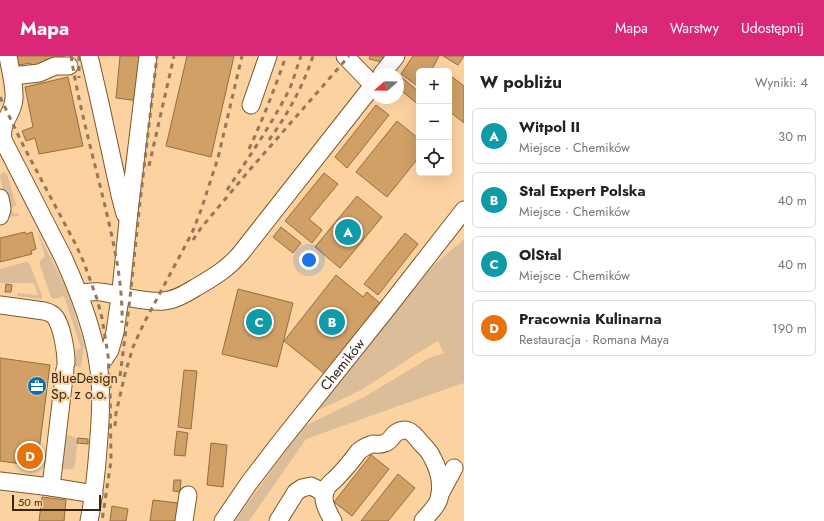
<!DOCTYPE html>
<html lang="pl">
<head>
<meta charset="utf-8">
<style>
  :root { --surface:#fff; --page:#f6f6f6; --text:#222; --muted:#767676; --line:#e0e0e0; --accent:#db2777 }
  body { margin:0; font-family:Jost,sans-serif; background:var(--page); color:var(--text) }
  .controls { position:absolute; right:12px; top:12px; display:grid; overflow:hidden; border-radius:6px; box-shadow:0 4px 16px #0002 }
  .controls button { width:36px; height:36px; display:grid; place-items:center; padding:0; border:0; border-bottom:1px solid var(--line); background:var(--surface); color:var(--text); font:20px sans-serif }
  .compass { position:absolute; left:368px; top:12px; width:36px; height:36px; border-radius:50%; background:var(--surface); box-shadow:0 4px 16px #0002; rotate:250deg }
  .scale { position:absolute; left:12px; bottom:10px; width:89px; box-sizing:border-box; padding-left:4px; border:2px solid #362613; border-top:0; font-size:11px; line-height:14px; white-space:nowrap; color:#362613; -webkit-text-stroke:3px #fcd2a1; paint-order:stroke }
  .you { position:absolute; left:309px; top:204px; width:14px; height:14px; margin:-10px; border:3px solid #fff; border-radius:50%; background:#1a73e8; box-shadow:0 0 0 6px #1a73e833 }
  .badge { display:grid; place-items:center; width:26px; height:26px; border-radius:50%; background:var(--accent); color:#fff; font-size:13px; font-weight:700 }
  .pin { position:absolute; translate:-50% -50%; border:2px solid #fff; box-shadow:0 1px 4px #0006 }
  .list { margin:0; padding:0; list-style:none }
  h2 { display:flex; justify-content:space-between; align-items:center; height:52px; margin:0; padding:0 16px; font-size:17px }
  h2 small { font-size:13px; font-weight:400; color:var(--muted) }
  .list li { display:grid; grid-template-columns:26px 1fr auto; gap:12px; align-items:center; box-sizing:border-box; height:56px; margin:0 8px 8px; padding:0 8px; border:1px solid var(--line); border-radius:6px }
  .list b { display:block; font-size:15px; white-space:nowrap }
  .list p { margin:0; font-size:13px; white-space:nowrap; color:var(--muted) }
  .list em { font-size:13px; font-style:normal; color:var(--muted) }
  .icon { flex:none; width:22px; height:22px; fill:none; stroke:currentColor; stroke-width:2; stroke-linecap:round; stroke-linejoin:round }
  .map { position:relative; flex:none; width:464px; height:465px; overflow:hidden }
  header { display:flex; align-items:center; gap:24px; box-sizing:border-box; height:56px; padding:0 20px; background:var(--accent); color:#fff }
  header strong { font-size:19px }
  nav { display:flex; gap:22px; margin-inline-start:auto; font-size:14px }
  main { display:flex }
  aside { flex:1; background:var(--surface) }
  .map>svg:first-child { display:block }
  .green { fill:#dbbd9a }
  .building { fill:#d0a066; stroke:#946e40 }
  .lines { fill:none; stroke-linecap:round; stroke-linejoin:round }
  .minor-casing { stroke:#7d582a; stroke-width:19 }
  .minor { stroke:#fff; stroke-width:17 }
  .rail { stroke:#947857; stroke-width:3; stroke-dasharray:5 5; stroke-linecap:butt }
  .labels { text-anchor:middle; stroke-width:4; stroke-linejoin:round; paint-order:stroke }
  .street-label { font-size:14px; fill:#362613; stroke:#fcd2a1 }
  .poi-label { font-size:14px; fill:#362613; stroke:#fcd2a1; text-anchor:start }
</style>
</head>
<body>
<header>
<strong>Mapa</strong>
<nav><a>Mapa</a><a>Warstwy</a><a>Udostępnij</a></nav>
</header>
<main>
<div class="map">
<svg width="464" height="465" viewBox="0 0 464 465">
  <rect width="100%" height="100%" fill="#fcd2a1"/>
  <path class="green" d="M3 116 7 118 16 149 11 152 13 157 16 158 19 157V160L9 161V156L0 121V119Z
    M37 175 68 236 84 288 81 311 75 310 76 294 81 292 64 240 54 243 51 241 40 209V205L45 200Z
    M464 183V329L463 327 306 383 249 465H235L289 390 303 371 364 341 429 302 444 297 438 285 413 300 363 333 349 340 316 355 432 211Z
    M25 206H28L31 211 42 240V242L41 243 17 240V237L38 239 34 227H0V213Z
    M61 378 72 380V381L78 382 75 409C72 416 64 413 58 412Z"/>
  <path class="building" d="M16 0H64V1L45 4 46 10 32 13 31 7 18 9Z
    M120 0H144L139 45 116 42Z
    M187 0H234L211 101 166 90Z
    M370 0H383L382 6 369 3Z
    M413 0H439L431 15H419V31L401 18Z
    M443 0H464L458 9Z
    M399 19 419 36V49L398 32V21Z
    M451 20 464 30V67L449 55V23Z
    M68 21 83 90 39 98 35 82 26 85 22 75 33 71 25 31Z
    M376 49 389 59 347 112 335 101Z
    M397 65 419 83V101L387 141 356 116Z
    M324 117 338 128 309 163 322 174 312 187 285 165Z
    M357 140 382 161 340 212 315 191Z
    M281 171 301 187 293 197 273 181Z
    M25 176 26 178 32 176 36 193 31 195 32 198 0 206V182Z
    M405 177 418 188 378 239 364 228Z
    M336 219 363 241 367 236 381 248 325 318 284 285Z
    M6 228 12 229 11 236H5Z
    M238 233 293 247 277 311 222 298Z
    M0 302 50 309 37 410 0 405Z
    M184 314 197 315 191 373 178 371Z
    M177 375 188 377 185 400 174 399Z
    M78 382 88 383V388L77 387Z
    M211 387 227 389 223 431 207 429Z
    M371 399 389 413 352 460 334 446Z
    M398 418 415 432 388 465H361Z
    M174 424H181L180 436 173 435Z
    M42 441 66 444 64 465H39Z
    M153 444 178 447 175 465H150Z
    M112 450 128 453 126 465H110Z"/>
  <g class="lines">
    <defs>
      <g id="minor">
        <path d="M8 0C10 13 15 30 14 43 13 59 0 65 3 84L63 201C78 234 93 272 98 307 102 331 101 356 99 380 97 409 95 437 89 465"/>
        <path d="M89 0 99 43 120 139 125 158"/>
        <path d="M345 0 373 29"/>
        <path d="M382 18 396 0"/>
        <path d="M12 20 39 17 55 10H69"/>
        <path d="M251 49 268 0"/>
        <path d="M0 142 2 153 0 160"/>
        <path d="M79 238C98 232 111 239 130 242 141 244 153 246 164 245 175 244 185 238 195 232 212 222 228 213 241 197L374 28"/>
        <path d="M0 249 44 255C48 256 52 257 55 261 62 270 66 295 66 307"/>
        <path d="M98 306 105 302 110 294 115 276 121 234 128 165 148 0"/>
        <path d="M0 425 51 431 94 438"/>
        <path d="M51 431 65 313"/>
        <path d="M440 438 454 412"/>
        <path d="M184 465 188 439"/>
        <path id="s1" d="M223 465 249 427 278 389 389 250 464 154"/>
        <path d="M278 465 296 436 302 432 311 430 319 434 324 438"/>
        <path d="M333 465C327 454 319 441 328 430 331 426 336 423 339 419 346 412 353 403 359 395 363 392 368 389 373 388 377 388 381 389 385 387 393 384 392 375 405 374 411 374 417 382 421 387 425 391 430 396 432 401 439 414 443 429 439 443 437 451 428 458 423 465"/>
      </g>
    </defs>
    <use href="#minor" class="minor-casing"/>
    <use href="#minor" class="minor"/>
    <path class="rail" d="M71 0C79 50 93 100 105 150 114 188 123 228 122 267
      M79 0V22
      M0 41 24 91 76 189 84 207 97 243 102 262 108 299 110 330 111 405 102 465
      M269 84C288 58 303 30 313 0
      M249 93C263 63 275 32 286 0
      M149 110 174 0
      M227 134C249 101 272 68 290 32 294 22 297 11 301 0
      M193 184 201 172 247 117 349 0
      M120 320 130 242 139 155 157 0
      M115 370 116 357 125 318 133 291 144 267 192 177 201 154 218 102 242 0"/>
  </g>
  <defs>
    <symbol id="office-disc" viewBox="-11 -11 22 22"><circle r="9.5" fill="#096ab7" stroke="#fcd2a1"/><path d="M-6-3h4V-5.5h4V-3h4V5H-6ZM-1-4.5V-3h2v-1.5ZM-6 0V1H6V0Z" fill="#fff"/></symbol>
  </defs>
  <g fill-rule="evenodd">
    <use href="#office-disc" x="26" y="319" width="22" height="22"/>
  </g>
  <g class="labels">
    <g class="street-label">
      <text dy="5" stroke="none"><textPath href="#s1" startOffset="197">Chemików</textPath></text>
    </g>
    <g class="poi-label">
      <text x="51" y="327">BlueDesign<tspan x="51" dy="16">Sp. z o.o.</tspan></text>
    </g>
  </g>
</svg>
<div class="controls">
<button>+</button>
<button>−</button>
<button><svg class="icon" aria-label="locate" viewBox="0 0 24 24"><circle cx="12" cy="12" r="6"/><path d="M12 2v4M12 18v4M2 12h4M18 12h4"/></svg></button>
</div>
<svg class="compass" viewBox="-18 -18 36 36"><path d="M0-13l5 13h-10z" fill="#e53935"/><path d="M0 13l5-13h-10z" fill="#767676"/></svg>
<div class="scale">50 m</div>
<div class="you"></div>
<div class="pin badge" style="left:348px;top:176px;background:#0f9aa8">A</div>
<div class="pin badge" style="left:332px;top:266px;background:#0f9aa8">B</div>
<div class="pin badge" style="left:259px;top:266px;background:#0f9aa8">C</div>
<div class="pin badge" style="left:30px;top:400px;background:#e8710a">D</div>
</div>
<aside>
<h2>W pobliżu<small>Wyniki: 4</small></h2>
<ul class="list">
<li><span class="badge" style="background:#0f9aa8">A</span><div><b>Witpol II</b><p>Miejsce · Chemików</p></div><em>30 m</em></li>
<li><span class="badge" style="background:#0f9aa8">B</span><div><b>Stal Expert Polska</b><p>Miejsce · Chemików</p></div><em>40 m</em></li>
<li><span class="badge" style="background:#0f9aa8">C</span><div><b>OlStal</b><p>Miejsce · Chemików</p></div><em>40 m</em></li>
<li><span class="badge" style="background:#e8710a">D</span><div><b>Pracownia Kulinarna</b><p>Restauracja · Romana Maya</p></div><em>190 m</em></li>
</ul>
</aside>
</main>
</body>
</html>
